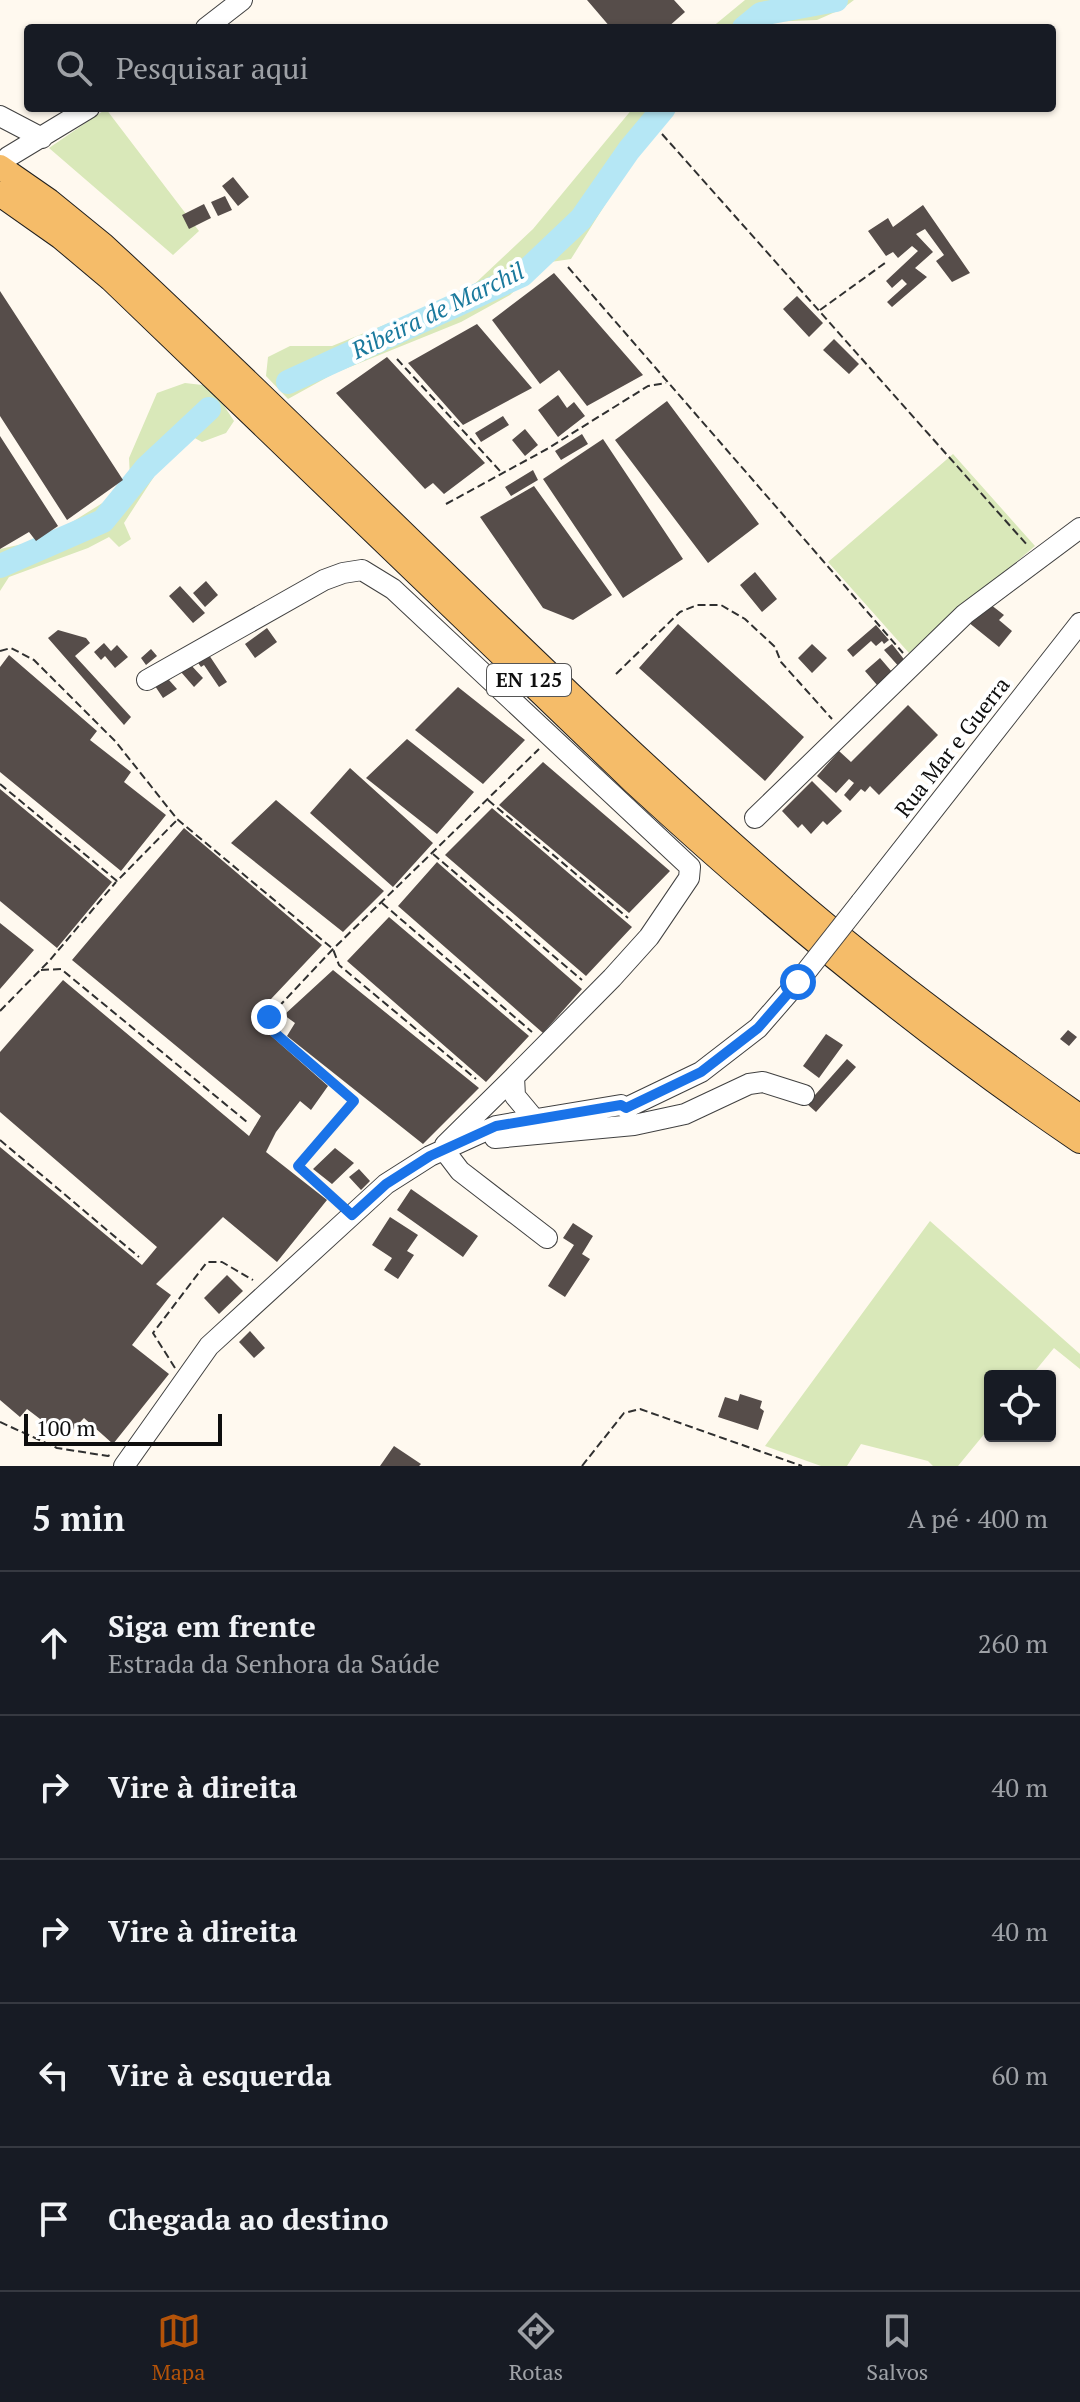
<!DOCTYPE html>
<html lang="pt">
<head>
<meta charset="utf-8">
<style>
  :root { --surface:#171b24; --page:#20242c; --text:#f1f3f6; --muted:#9ea1a6; --line:#363941; --accent:#b45309 }
  body { margin:0; font-family:"PT Serif",serif; background:var(--page); color:var(--text) }
  .controls { position:absolute; right:24px; bottom:24px; display:grid; overflow:hidden; border-radius:8px; box-shadow:0 2px 6px #0004 }
  .controls button { width:72px; height:72px; display:grid; place-items:center; padding:0; border:0; border-bottom:2px solid var(--line); background:var(--surface); color:var(--text); font:40px sans-serif }
  .scale { position:absolute; left:24px; bottom:20px; width:198px; box-sizing:border-box; padding-left:8px; border:4px solid #0e0e0e; border-top:0; font-size:22px; line-height:28px; white-space:nowrap; color:#0e0e0e; -webkit-text-stroke:6px #fff; paint-order:stroke }
  .stop { position:absolute; width:24px; height:24px; margin:-18px; border:6px solid #1a73e8; border-radius:50%; background:#fff }
  .stop.end { background:#1a73e8; border-color:#fff; box-shadow:0 2px 8px #0008 }
  .list { margin:0; padding:0; list-style:none }
  h2 { display:flex; justify-content:space-between; align-items:center; height:104px; margin:0; padding:0 32px; font-size:34px }
  h2 small { font-size:26px; font-weight:400; color:var(--muted) }
  .list li { display:grid; grid-template-columns:52px 1fr auto; gap:24px; align-items:center; box-sizing:border-box; height:144px; padding:0 32px; border-top:2px solid var(--line) }
  .list b { display:block; font-size:30px; white-space:nowrap }
  .list p { margin:0; font-size:26px; white-space:nowrap; color:var(--muted) }
  .list em { font-size:26px; font-style:normal; color:var(--muted) }
  .icon { flex:none; width:44px; height:44px; fill:none; stroke:currentColor; stroke-width:2; stroke-linecap:round; stroke-linejoin:round }
  .map { position:relative; flex:none; width:1080px; height:1466px; overflow:hidden }
  .search { position:absolute; background:var(--surface); box-shadow:0 2px 6px #0004; left:24px; right:24px; top:24px; height:88px; display:flex; align-items:center; gap:20px; box-sizing:border-box; padding:0 28px; border-radius:8px; color:var(--muted); font-size:30px }
  .sheet { height:824px; background:var(--surface) }
  nav { display:flex; justify-content:space-around; align-items:center; box-sizing:border-box; height:112px; border-top:2px solid var(--line); background:var(--surface); font-size:22px; color:var(--muted) }
  nav a { display:grid; justify-items:center; gap:4px }
  nav .on { color:var(--accent) }
  .map>svg:first-child { display:block }
  .green { fill:#d9e8b9 }
  .lines { fill:none; stroke-linecap:round; stroke-linejoin:round }
  .river { stroke:#b5e7f5; stroke-width:24 }
  .building { fill:#564d4a }
  .minor-casing { stroke:#414141; stroke-width:22 }
  .major-casing { stroke:#1f1f1f; stroke-width:26 }
  .path { stroke:#303030; stroke-width:2; stroke-dasharray:8 4; stroke-linecap:butt }
  .minor { stroke:#fff; stroke-width:20 }
  .major { stroke:#f5bc69; stroke-width:24 }
  .minor-bridge-casing { stroke:#414141; stroke-width:22; stroke-linecap:butt }
  .minor-bridge { stroke:#fff; stroke-width:20 }
  .route { stroke:#1a73e8; stroke-width:10 }
  .labels { text-anchor:middle; stroke-width:8; stroke-linejoin:round; paint-order:stroke }
  .shield { fill:#fff; stroke:#565656; stroke-width:2 }
  .shield-label { font-size:20px; font-weight:bold; fill:#0e0e0e }
  .street-label { font-size:22px; fill:#0e0e0e; stroke:#fff }
  .water-label { font-size:24px; font-style:italic; fill:#1a799d; stroke:#fff }
</style>
</head>
<body>
<div class="map">
<svg width="1080" height="1466" viewBox="0 0 1080 1466">
  <rect width="100%" height="100%" fill="#fff9ef"/>
  <path class="green" d="M745 0H854L842 9 817 20 767 22 759 28H711Z
    M633 108H675L628 168 571 259 544 263 510 295 461 322 335 373 288 399 266 376 268 357 290 346H332L466 292 533 229Z
    M106 109 199 231 173 255 49 148Z
    M185 383 211 386 234 421 226 433 202 442 191 436 166 458 124 523 131 539 119 547 109 537 88 548 9 577 0 591V549L45 539 112 497 130 479 129 458 157 393Z
    M953 454 1035 546 909 653 828 562Z
    M930 1221 1080 1354V1369L1054 1348 1031 1376H990V1427L958 1466H933L928 1461 861 1444 847 1466H821L765 1446Z"/>
  <g class="lines">
    <path class="river" d="M744 28 761 14 836 0
      M288 382 522 275 581 219 629 150 664 108
      M0 566 103 521 146 468 209 409"/>
  </g>
  <path class="building" d="M587 0H674L685 12 667 28H611Z
    M233 177 249 197 238 206 222 186Z
    M225 196 232 210 218 216 211 202Z
    M204 204 211 218 189 229 182 215Z
    M923 205 970 273 952 282 936 261 944 255 925 229 916 234 933 252 915 268 927 277 892 307 887 302 907 284 902 279 892 288 886 281 918 251 912 246 898 258 893 252 886 256 868 231 888 218 893 227Z
    M554 273 643 375 587 406 559 370 540 384 492 320Z
    M0 291 123 480 67 520 0 416Z
    M797 296 823 323 809 337 783 309Z
    M477 324 532 388 463 425 408 363Z
    M834 339 859 364 849 374 823 350Z
    M387 357 485 463 444 494 433 483 425 489 336 393Z
    M558 395 567 408 574 402 585 416 558 437 538 410Z
    M667 401 759 524 708 563 615 440Z
    M503 416 509 425 481 442 475 433Z
    M525 429 538 445 525 456 512 440Z
    M582 434 588 444 561 460 555 451Z
    M0 436 58 526 36 541 29 532 0 549Z
    M603 439 683 559 623 598 543 479Z
    M533 470 538 480 511 496 505 487Z
    M534 486 612 595 573 620 543 608 480 517Z
    M755 572 777 599 762 612 740 585Z
    M206 581 218 595 205 607 193 593Z
    M180 586 205 613 193 623 169 596Z
    M986 601 1004 615 999 620 1012 631 999 647 968 622Z
    M678 624 804 737 765 781 639 668Z
    M876 625 889 640 884 644 882 641 876 646 871 641 853 657 847 650Z
    M267 628 277 642 255 658 245 644Z
    M58 630 86 638 90 643 75 656 131 717 124 725 48 638Z
    M104 643 111 651 117 645 128 657 115 668 105 656 101 660 94 652Z
    M812 644 827 658 812 673 798 658Z
    M892 644 903 658 905 665 901 669 884 650Z
    M151 649 157 656 146 665 141 658Z
    M207 652 227 682 219 687 204 665 201 667 196 660Z
    M9 655 97 731 90 740 131 772 124 782 166 815 121 871 0 772V667Z
    M880 658 892 672 877 685 865 671Z
    M190 664 203 678 194 687 181 672 169 680 177 689 163 698 153 683Z
    M458 687 525 740 483 784 415 730Z
    M908 705 938 735 879 795 870 786 865 792 861 789 850 801 844 795 854 783 849 779 836 793 817 776 839 751 851 762Z
    M407 739 474 792 437 834 366 778Z
    M543 762 670 871 629 913 499 805Z
    M350 768 433 843 393 887 310 813Z
    M812 781 842 811 827 825 823 821 811 834 802 824 798 828 782 811Z
    M0 789 112 882 57 948 0 901Z
    M276 800 384 891 343 932 231 843Z
    M492 808 632 927 586 976 445 855Z
    M184 828 322 945 252 1019 328 1086 311 1110 300 1101 276 1132 266 1152 327 1200 277 1262 223 1217 156 1284 171 1295 132 1345 169 1374 113 1444 84 1418 65 1438 27 1409 20 1417 0 1400V1147L142 1265 157 1247 0 1112V1052L63 980 249 1136 261 1116 72 960Z
    M437 862 582 989 543 1033 398 906Z
    M389 917 529 1036 486 1082 347 961Z
    M0 923 34 950 0 989Z
    M333 970 479 1088 423 1144 287 1036 295 1023 284 1015Z
    M1068 1030 1077 1037 1069 1046 1060 1039Z
    M826 1034 843 1045 819 1078 803 1066Z
    M847 1059 856 1067 816 1112 807 1104Z
    M335 1148 354 1163 332 1184 313 1169Z
    M359 1169 370 1181 361 1190 349 1177Z
    M411 1189 478 1236 463 1257 397 1210Z
    M390 1217 418 1235 407 1251 414 1255 398 1279 384 1270 392 1258 372 1245Z
    M573 1223 593 1236 582 1254 590 1259 565 1297 548 1286 574 1245 563 1238Z
    M227 1275 243 1291 219 1314 204 1298Z
    M250 1331 265 1348 254 1358 239 1342Z
    M740 1394 762 1401 760 1408 764 1411 758 1430 718 1417 725 1397 738 1401Z
    M394 1446 421 1464 419 1466H380Z"/>
  <g class="lines">
    <defs>
      <path id="minor" d="M206 28 242 0
        M0 116 42 138
        M8 157 89 108
        M147 680 324 580 343 573 362 570 393 589 690 867 689 878 649 937 612 978 514 1077 515 1096 535 1120
        M755 818 965 614 1080 528
        M861 902 1080 623
        M495 1138 634 1125 685 1114 749 1084 763 1082 804 1095
        M445 1145 514 1077
        M444 1150 460 1171 547 1238
        M124 1466 209 1346 386 1184 430 1156 496 1126 621 1105 626 1108 701 1072 758 1028 798 982"/>
      <path id="major" d="M0 167 49 201 103 245C329 454 541 677 772 879 870 965 974 1042 1080 1117
        M0 194 61 237 111 279 635 783C775 912 922 1034 1080 1141"/>
    </defs>
    <use href="#minor" class="minor-casing"/>
    <use href="#major" class="major-casing"/>
    <path class="path" d="M662 134 1028 546
      M568 267 903 653
      M820 310 885 263
      M397 359 501 472
      M446 504 547 449 648 386 666 383
      M0 651 11 648 34 660 116 742 177 819 333 949 339 965 476 1079
      M616 674 680 612 697 605H721L745 619 775 647 781 662 832 719
      M0 784 117 881 177 820
      M488 800 628 918
      M433 854 582 980
      M382 903 532 1032
      M41 970 61 969 247 1122
      M0 1011 50 960 116 882
      M0 1140 139 1257
      M339 1203 298 1166 354 1101 275 1033 269 1017 333 949 539 749
      M175 1368 153 1333 207 1262H222L253 1280
      M0 1422 57 1448 108 1456 112 1454
      M582 1466 624 1413 640 1409 802 1466"/>
    <use href="#minor" class="minor"/>
    <use href="#major" class="major"/>
    <defs>
      <path id="minor-bridge" d="M798 982 861 902"/>
    </defs>
    <use href="#minor-bridge" class="minor-bridge-casing"/>
    <use href="#minor-bridge" class="minor-bridge"/>
  </g>
  <g class="lines">
    <path class="route" d="M269 1017 275 1033 354 1101 298 1166 352 1215 386 1184 430 1156 496 1126 621 1105 626 1108 701 1072 758 1028 798 982"/>
  </g>
  <g class="labels">
    <rect class="shield" x="487" y="664" width="84" height="32" rx="6"/>
    <g class="shield-label">
      <text x="529" y="687">EN 125</text>
    </g>
    <g class="street-label">
      <text transform="translate(952 747) rotate(-52)" y="8">Rua Mar e Guerra</text>
    </g>
    <g class="water-label">
      <text transform="translate(438 311) rotate(-26)" y="8">Ribeira de Marchil</text>
    </g>
  </g>
</svg>
<div class="controls">
<button><svg class="icon" aria-label="locate" viewBox="0 0 24 24"><circle cx="12" cy="12" r="6"/><path d="M12 2v4M12 18v4M2 12h4M18 12h4"/></svg></button>
</div>
<div class="scale">100 m</div>
<div class="stop" style="left:798px;top:982px"></div>
<div class="stop end" style="left:269px;top:1017px"></div>
<div class="search"><svg class="icon" aria-label="search" viewBox="0 0 24 24"><circle cx="10" cy="10" r="6"/><path d="M15 15l6 6"/></svg>Pesquisar aqui</div>
</div>
<section class="sheet">
<h2>5 min<small>A pé · 400 m</small></h2>
<ul class="list">
<li><svg class="icon" aria-label="ahead" viewBox="0 0 24 24"><path d="M12 20V5M6 11l6-6 6 6"/></svg><div><b>Siga em frente</b><p>Estrada da Senhora da Saúde</p></div><em>260 m</em></li>
<li><svg class="icon" aria-label="right" viewBox="0 0 24 24"><path d="M7 20v-9h11M14 6l5 5-5 5"/></svg><div><b>Vire à direita</b></div><em>40 m</em></li>
<li><svg class="icon" aria-label="right" viewBox="0 0 24 24"><path d="M7 20v-9h11M14 6l5 5-5 5"/></svg><div><b>Vire à direita</b></div><em>40 m</em></li>
<li><svg class="icon" aria-label="left" viewBox="0 0 24 24"><path d="M17 20v-9H6M10 6l-5 5 5 5"/></svg><div><b>Vire à esquerda</b></div><em>60 m</em></li>
<li><svg class="icon" aria-label="arrive" viewBox="0 0 24 24"><path d="M6 21V4h12l-3 4 3 4H6"/></svg><div><b>Chegada ao destino</b></div></li>
</ul>
</section>
<nav>
<a class="on"><svg class="icon" aria-label="map" viewBox="0 0 24 24"><path d="M3 6l6-2 6 2 6-2v14l-6 2-6-2-6 2zM9 4v14M15 6v14"/></svg>Mapa</a>
<a><svg class="icon" aria-label="directions" viewBox="0 0 24 24"><path d="M12 3l9 9-9 9-9-9zM9 14v-3h6M13 9l2 2-2 2"/></svg>Rotas</a>
<a><svg class="icon" aria-label="saved" viewBox="0 0 24 24"><path d="M7 4h10v16l-5-4-5 4z"/></svg>Salvos</a>
</nav>
</body>
</html>
